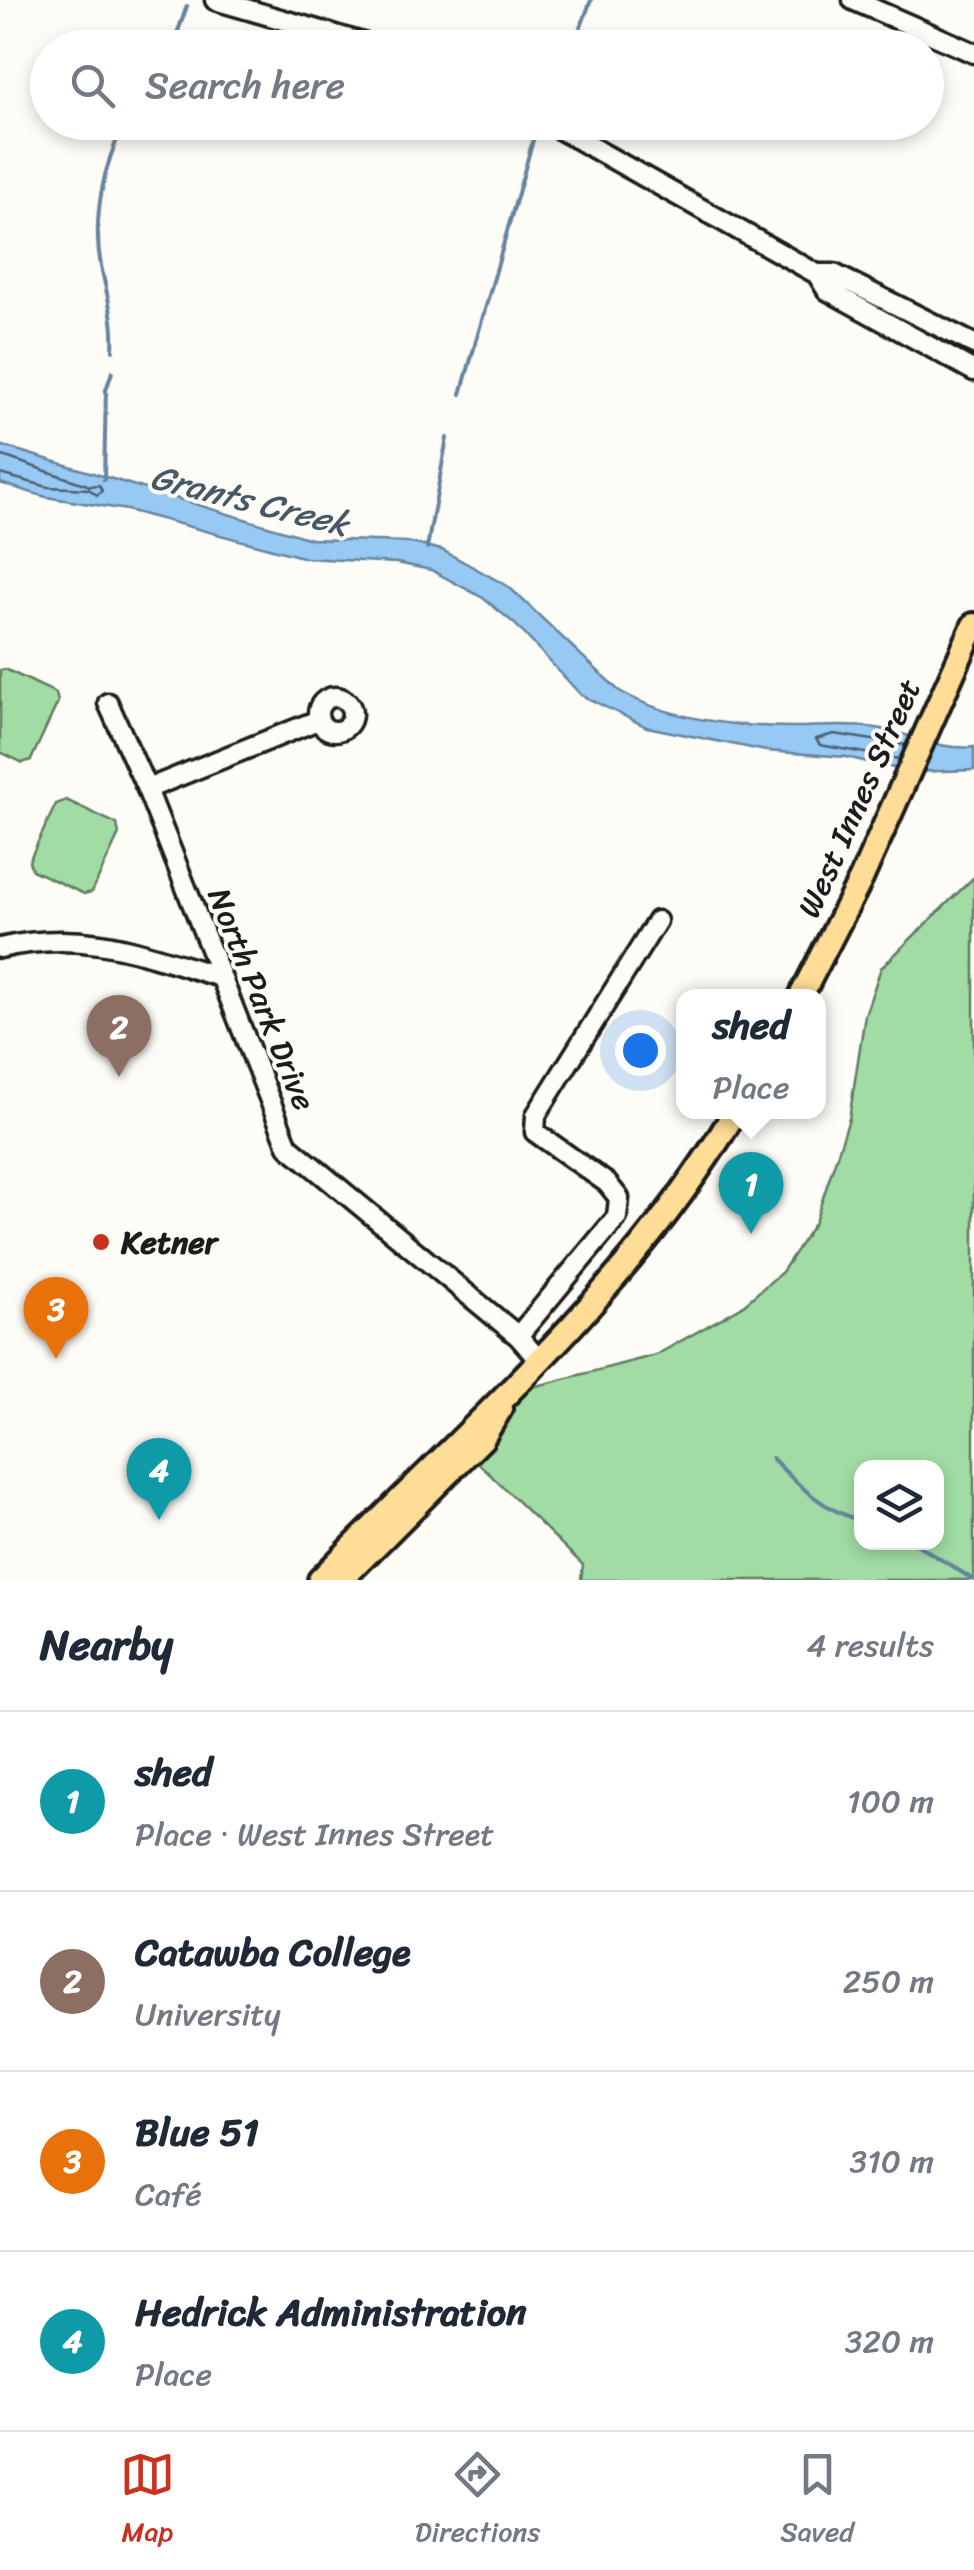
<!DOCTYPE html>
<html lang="en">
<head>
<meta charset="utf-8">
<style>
  :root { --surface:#fff; --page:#f6f6f7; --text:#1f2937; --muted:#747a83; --line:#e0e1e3; --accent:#c8321e }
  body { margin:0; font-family:Sriracha,sans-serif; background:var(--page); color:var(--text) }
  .controls { position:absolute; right:30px; bottom:30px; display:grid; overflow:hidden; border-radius:20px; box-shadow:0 5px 15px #0003 }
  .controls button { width:90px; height:90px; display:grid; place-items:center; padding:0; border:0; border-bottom:2px solid var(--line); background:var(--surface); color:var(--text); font:50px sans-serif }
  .you { position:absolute; left:640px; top:1050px; width:35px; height:35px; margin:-25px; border:8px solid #fff; border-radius:50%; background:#1a73e8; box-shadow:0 0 0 15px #1a73e833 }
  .badge { display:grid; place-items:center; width:65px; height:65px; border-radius:50%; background:var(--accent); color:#fff; font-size:32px; font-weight:700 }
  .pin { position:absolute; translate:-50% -82px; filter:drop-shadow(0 2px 5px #0008) }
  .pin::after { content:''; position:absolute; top:52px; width:35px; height:30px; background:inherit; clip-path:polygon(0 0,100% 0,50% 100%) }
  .popup { position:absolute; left:676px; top:989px; width:150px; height:130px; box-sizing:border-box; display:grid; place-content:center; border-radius:20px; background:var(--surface); filter:drop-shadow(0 2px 8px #0005); font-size:32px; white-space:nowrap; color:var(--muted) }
  .popup b { font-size:38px; color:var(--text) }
  .popup::after { content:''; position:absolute; left:50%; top:100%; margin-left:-20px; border:20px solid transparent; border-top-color:var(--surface) }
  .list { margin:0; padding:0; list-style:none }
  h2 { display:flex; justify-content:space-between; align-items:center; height:130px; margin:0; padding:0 40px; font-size:42px }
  h2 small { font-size:32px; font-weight:400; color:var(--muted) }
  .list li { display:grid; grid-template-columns:65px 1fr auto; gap:30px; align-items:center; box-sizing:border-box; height:180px; padding:0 40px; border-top:2px solid var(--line) }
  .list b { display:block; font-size:38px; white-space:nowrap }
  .list p { margin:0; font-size:32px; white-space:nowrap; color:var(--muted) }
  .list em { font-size:32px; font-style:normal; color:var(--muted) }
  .icon { flex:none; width:55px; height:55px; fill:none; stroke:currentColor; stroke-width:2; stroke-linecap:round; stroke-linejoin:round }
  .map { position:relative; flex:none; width:974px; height:1580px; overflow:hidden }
  .search { position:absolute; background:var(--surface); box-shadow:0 5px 15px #0003; left:30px; right:30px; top:30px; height:110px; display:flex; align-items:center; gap:25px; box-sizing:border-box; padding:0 35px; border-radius:55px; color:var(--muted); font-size:38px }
  .sheet { height:850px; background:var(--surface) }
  nav { display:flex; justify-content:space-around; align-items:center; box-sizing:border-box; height:140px; border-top:2px solid var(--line); background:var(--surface); font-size:28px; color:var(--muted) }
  nav a { display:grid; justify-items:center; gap:5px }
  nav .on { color:var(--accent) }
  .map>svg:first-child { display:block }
  .green { fill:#a0dca3; stroke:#5e7c60; stroke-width:2.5; fill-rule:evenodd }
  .water { fill:#96c9f3; stroke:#65849d; stroke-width:2.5 }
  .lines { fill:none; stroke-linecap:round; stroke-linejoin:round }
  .shore { stroke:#4d6172; stroke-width:2.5 }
  .stream { stroke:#65849d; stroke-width:4 }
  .minor-casing { stroke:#1c1c1c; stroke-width:25 }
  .major-casing { stroke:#1c1c1c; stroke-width:30 }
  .minor { stroke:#fdfcf7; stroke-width:18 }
  .major { stroke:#fedd96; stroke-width:22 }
  .poi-dot { fill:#c8321e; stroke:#fdfcf7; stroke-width:4 }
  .labels { text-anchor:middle; stroke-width:8; stroke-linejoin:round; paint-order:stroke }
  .street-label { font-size:32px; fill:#1c1c1c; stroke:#fdfcf7 }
  .poi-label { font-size:32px; font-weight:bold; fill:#1c1c1c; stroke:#fdfcf7; text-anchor:start }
  .water-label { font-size:35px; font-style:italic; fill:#475967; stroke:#fdfcf7 }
</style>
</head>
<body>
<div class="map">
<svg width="974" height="1580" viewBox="0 0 974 1580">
  <rect width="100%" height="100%" fill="#fdfcf7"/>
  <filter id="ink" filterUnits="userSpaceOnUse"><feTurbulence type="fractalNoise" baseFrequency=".01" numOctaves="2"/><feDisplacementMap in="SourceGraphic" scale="20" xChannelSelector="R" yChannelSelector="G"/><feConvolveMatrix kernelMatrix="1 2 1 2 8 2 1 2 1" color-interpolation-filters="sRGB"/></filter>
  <g filter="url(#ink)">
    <path class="green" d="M5 669 56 693 58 702 31 760 23 763 0 752V670Z
      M66 800 117 824 119 834 92 892 84 894 32 870 29 861 56 804Z
      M974 877V1580H581L583 1565 470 1455 529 1388 656 1355 741 1307 782 1272 815 1222 849 1119 865 1015 881 968ZM862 1468H936V1542H862Z"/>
    <path class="water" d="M0 445 311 539 407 542 442 550 509 587 618 690C666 719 735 727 791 727 820 727 847 724 876 728 910 733 940 751 974 747V770L911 772 846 757 766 751 647 727 581 695 515 624 483 598 431 570 397 563 306 558 127 510 46 497 0 483Z"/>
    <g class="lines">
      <path class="shore" d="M0 455 90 486 99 485 102 491 97 495 89 489 48 487 0 474
        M899 759 820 745 816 739 834 734 905 745"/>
      <path class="stream" d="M172 48 187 6
        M573 48 591 0
        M113 350C115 319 107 296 101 266 92 219 103 165 125 122
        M461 394 535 133
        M104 480 106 390 112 372
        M427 548 447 438
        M772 1458C798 1485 824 1511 862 1521
        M913 1542 974 1580"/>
      <defs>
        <path id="minor" d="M215 0 380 48
          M853 0 974 53
          M547 122 817 274
          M974 344 834 274H817L827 290 974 371
          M318 714a17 17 0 1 1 34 0a17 17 0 1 1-34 0Z
          M108 703 147 789 288 1146 518 1336 540 1361
          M147 789 318 720
          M0 948C84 929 139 952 217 976
          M518 1336 617 1217 619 1198 607 1183 535 1132 536 1115 657 921"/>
        <path id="major" d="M801 996 861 879 974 625
          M342 1579 482 1439 500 1409
          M320 1580C465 1431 628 1293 735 1112"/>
      </defs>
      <use href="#minor" class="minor-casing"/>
      <use href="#major" class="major-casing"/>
      <use href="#minor" class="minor"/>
      <use href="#major" class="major"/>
    </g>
  </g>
  <circle class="poi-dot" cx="101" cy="1242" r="10"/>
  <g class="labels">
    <g class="street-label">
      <text transform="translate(859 798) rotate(-66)" y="11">West Innes Street</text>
      <text transform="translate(262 999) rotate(68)" y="11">North Park Drive</text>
    </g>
    <g class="poi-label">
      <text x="121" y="1253">Ketner</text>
    </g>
    <g class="water-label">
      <text transform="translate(250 500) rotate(14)" y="12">Grants Creek</text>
    </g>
  </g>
</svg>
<div class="controls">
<button><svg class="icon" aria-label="layers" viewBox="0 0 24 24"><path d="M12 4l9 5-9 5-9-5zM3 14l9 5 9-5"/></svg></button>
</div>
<div class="you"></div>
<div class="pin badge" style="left:751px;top:1234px;background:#0f9aa8">1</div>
<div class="popup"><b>shed</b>Place</div>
<div class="pin badge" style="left:119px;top:1077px;background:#8d6e63">2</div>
<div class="pin badge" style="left:56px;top:1359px;background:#e8710a">3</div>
<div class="pin badge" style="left:159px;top:1520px;background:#0f9aa8">4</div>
<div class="search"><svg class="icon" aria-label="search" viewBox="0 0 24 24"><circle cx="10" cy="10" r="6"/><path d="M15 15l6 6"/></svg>Search here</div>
</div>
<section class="sheet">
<h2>Nearby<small>4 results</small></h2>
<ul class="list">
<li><span class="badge" style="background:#0f9aa8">1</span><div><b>shed</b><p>Place · West Innes Street</p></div><em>100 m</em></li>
<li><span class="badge" style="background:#8d6e63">2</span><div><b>Catawba College</b><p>University</p></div><em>250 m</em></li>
<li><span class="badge" style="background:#e8710a">3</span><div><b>Blue 51</b><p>Café</p></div><em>310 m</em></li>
<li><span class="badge" style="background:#0f9aa8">4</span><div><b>Hedrick Administration</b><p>Place</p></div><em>320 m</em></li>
</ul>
</section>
<nav>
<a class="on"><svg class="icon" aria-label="map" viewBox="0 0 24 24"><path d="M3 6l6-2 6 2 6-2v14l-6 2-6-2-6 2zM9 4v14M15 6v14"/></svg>Map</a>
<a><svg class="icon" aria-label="directions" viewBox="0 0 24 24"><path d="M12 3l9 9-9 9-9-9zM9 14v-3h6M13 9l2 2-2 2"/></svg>Directions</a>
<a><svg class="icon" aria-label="saved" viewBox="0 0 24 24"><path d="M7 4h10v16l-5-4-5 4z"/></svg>Saved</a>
</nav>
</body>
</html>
